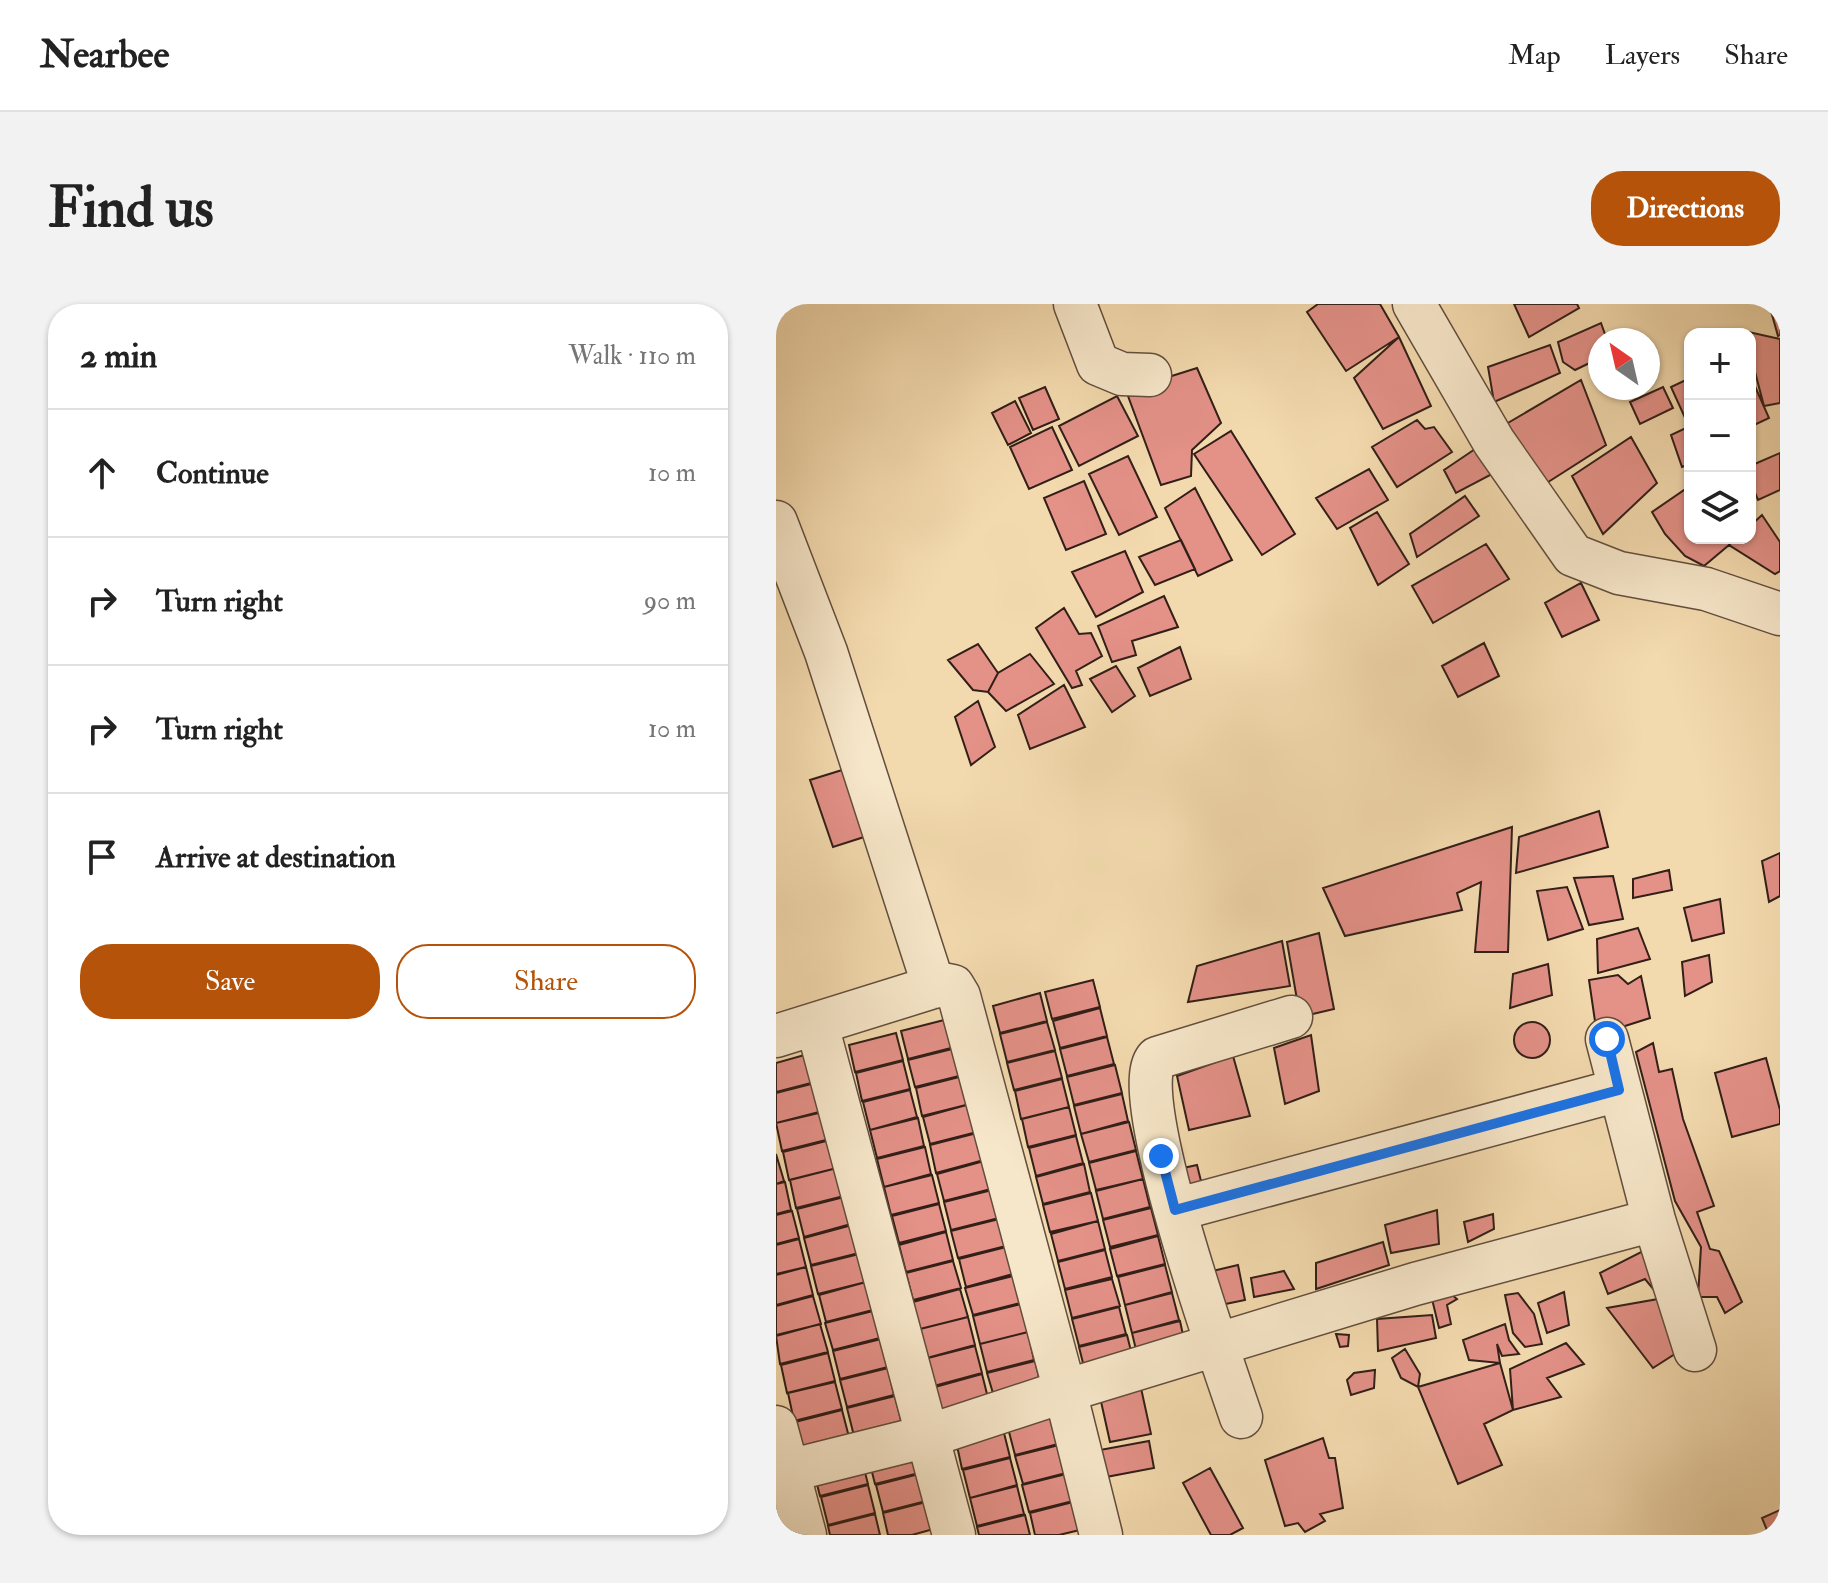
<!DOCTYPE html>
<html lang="en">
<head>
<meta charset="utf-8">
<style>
  :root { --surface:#fff; --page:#f2f2f2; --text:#222; --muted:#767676; --line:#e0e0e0; --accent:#b45309 }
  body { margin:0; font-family:"IM FELL Double Pica",serif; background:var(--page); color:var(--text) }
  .controls { position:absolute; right:24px; top:24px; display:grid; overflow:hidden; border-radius:16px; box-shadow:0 2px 6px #0004 }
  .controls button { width:72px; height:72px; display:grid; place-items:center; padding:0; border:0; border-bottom:2px solid var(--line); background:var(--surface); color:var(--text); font:40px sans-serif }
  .compass { position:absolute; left:812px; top:24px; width:72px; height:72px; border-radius:50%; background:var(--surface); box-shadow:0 2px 6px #0004; rotate:326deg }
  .stop { position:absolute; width:24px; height:24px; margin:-18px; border:6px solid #1a73e8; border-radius:50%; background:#fff }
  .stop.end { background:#1a73e8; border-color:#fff; box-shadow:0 2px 8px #0008 }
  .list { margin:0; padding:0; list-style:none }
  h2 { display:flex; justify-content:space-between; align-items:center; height:104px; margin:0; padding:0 32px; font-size:34px }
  h2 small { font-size:26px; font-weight:400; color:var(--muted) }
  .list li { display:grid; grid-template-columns:52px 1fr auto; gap:24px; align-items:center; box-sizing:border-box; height:128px; padding:0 32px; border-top:2px solid var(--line) }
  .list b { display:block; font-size:30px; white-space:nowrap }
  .list em { font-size:26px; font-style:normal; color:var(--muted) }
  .actions { display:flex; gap:16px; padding:24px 32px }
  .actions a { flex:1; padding:18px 0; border:2px solid var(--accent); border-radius:32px; text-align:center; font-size:28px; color:var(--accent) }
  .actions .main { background:var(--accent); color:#fff }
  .icon { flex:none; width:44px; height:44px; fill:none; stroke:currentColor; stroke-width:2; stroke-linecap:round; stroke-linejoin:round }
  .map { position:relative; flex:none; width:1004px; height:1231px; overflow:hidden; border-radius:32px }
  header { display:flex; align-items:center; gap:48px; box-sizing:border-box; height:112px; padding:0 40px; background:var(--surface); border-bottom:2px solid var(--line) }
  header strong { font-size:38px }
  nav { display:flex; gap:44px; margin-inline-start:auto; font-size:28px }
  .intro { display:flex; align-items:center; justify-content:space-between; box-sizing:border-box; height:192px; padding:0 48px }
  h1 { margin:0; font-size:56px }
  .button { padding:20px 36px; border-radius:32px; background:var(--accent); color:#fff; font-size:28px; font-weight:700 }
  main { display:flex; gap:48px; padding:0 48px }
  aside { flex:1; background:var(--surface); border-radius:32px; box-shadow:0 2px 6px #0004 }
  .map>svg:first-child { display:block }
  .building { fill:#e49188; stroke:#321f18; stroke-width:2 }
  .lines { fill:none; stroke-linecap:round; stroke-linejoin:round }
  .minor-casing { stroke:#624e3e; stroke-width:45 }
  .minor { stroke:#f7e7ca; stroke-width:42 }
  .route { stroke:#1a73e8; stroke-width:10 }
</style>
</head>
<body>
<header>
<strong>Nearbee</strong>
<nav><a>Map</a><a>Layers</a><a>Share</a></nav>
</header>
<div class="intro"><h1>Find us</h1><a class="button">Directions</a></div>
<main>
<aside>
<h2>2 min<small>Walk · 110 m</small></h2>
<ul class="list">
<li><svg class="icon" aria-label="ahead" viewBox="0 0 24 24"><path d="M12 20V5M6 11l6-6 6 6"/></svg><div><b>Continue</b></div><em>10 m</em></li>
<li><svg class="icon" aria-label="right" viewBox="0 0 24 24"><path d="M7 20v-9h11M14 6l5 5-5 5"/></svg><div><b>Turn right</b></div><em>90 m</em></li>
<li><svg class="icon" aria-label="right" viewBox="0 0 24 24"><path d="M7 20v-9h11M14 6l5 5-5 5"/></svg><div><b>Turn right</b></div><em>10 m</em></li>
<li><svg class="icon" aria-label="arrive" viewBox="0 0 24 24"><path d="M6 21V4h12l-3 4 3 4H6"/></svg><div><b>Arrive at destination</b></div></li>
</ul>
<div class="actions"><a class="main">Save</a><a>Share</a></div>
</aside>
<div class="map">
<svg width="1004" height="1231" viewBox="0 0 1004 1231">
  <rect width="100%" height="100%" fill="#f3daae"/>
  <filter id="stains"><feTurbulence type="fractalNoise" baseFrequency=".0025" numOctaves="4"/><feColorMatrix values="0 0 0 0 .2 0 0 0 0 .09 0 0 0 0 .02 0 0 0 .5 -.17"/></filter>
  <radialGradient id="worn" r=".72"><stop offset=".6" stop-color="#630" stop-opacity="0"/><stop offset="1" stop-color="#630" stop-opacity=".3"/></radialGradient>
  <path class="building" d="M542 0H604L623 33 570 67 531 8Z
    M738 0H801L803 4 753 33Z
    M993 0H1004V31L1002 32Z
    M825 19 831 36H824V54L799 66 787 58 782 38Z
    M968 27 1004 35V99L988 102 974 49V30Z
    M623 33 655 102 607 125 578 74Z
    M774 41 784 69 718 98 712 63Z
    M421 64 445 119 416 146 415 172 385 181 352 92 383 76Z
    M974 71 993 114 974 123Z
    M914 74V114L910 116 895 83Z
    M805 76 830 141 766 182 725 123Z
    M269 83 283 115 257 126 243 94Z
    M887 83 897 104 864 120 854 98Z
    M341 92 362 132 303 162 283 122Z
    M239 97 255 129 232 141 216 109Z
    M641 116 649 125 658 123 676 148 621 183 596 143Z
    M914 122V160L906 163 895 131Z
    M276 123 296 166 253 185 234 143Z
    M455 127 519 230 486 251 418 150Z
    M855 133 881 179 827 230 796 172Z
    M708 139 718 169 680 189 668 166Z
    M1004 149V186L982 196 974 177V162Z
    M352 152 381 213 343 231 313 170Z
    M593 165 612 196 561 225 540 194Z
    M308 177 330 230 290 246 268 194Z
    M914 182V234H954L953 241 928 262 909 252 889 230 876 208Z
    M419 184 456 256 422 272 389 204Z
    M689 192 703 212 641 253 634 230Z
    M601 208 633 260 602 281 574 224Z
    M986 211 1004 238V267L999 270 953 241 960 234H974V222Z
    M405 236 419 265 379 281 363 253Z
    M710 240 733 275 657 319 636 282Z
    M349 247 367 288 320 313 296 268Z
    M805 279 823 316 786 333 769 299Z
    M388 292 402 323 356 337 360 351 336 358 322 322Z
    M288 304 303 330 315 329 326 352 300 367 306 381 296 384 260 324Z
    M708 339 723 372 682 393 666 362Z
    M202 340 222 369 212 388 197 386 172 356Z
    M404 343 415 375 374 392 362 364Z
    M254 350 278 380 230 407 212 388 222 369Z
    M340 362 359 392 336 408 314 375Z
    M288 381 309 423 254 445 242 411Z
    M202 397 219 443 195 461 179 413Z
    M66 466 88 533 57 543 34 476Z
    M823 507 832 543 740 569 743 533Z
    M736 523 732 648H699L705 578 681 589 686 606 569 632 547 584Z
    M1004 549V592L993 598 986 557Z
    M893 566 896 586 857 594V575Z
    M837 572 847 615 813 621 798 574Z
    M791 583 807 625 772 636 761 587Z
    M944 595 948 629 916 637 908 604Z
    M862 624 874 655 822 669 821 635Z
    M543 629 558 705 524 713 511 638Z
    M506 637 514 682 412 698 421 662Z
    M933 651 936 678 909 692 906 658Z
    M772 660 776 691 734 704 737 670Z
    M842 671 852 680 865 672 874 714 821 731 813 676Z
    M317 676 324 703 276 715 269 688Z
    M264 689 271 717 224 729 217 702Z
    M324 704 331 732 284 744 277 717Z
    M172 715 179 743 132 755 125 727Z
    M271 718 279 746 231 758 224 730Z
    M738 736a18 18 0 1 1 36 0a18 18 0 1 1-36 0Z
    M120 729 127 756 79 768 73 741Z
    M535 731 543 787 509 800 498 744Z
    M331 733 338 760 291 772 284 745Z
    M877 739 883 768 896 765 907 815 938 902 921 908 934 945 943 947 966 998 949 1009 941 993H922L925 943 899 897 860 748Z
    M180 744 187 771 139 783 132 756Z
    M279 747 286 774 238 786 231 759Z
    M32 750 39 778 0 788V759Z
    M457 752 474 812 413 826 401 772Z
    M990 754 1004 806V820L956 833 939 769Z
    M127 757 134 785 86 797 80 769Z
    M339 761 346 789 298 801 291 773Z
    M187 772 194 800 146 812 140 784Z
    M286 775 293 803 245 815 239 787Z
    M39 779 47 807 0 819V789Z
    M134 786 141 813 94 826 87 798Z
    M346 790 352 817 305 830 298 802Z
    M194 800 201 828 154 840 147 813Z
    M293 803 300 831 252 843 246 815Z
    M47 808 54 835 6 847 0 819Z
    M142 814 148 842 101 854 94 826Z
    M353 818 360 846 313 858 305 830Z
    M201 829 208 856 160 869 154 841Z
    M300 832 307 859 260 872 253 844Z
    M54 836 61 864 13 876 7 848Z
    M149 843 155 870 108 883 101 855Z
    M360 847 367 875 320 886 313 859Z
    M0 850 8 877 0 880Z
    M208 857 215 885 168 897 161 870Z
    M308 860 314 888 267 900 260 873Z
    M421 861 427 885 404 890 398 866Z
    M61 864 68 892 20 904 14 876Z
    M156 871 163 899 115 911 108 883Z
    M367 875 374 903 327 915 320 887Z
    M9 878 15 906 0 910V880Z
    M216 886 223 914 175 926 168 898Z
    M315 889 322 917 274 928 267 901Z
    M68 893 75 920 28 933 21 905Z
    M163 900 170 927 123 939 116 912Z
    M375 904 382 931 334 943 327 916Z
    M661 906 663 940 615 949 609 921Z
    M16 907 23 934 0 940V911Z
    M717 910 718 925 692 938 688 918Z
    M223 915 230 942 182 954 175 927Z
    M322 917 329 945 282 957 275 930Z
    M76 921 83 949 35 961 28 934Z
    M170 928 177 956 130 968 123 941Z
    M382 932 389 960 341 972 334 945Z
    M23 935 30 963 0 970V941Z
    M607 938 613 961 540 985V959Z
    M230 943 237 970 190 983 183 955Z
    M873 944 878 986 869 975 832 990 824 969Z
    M329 946 336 973 289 985 282 958Z
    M83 950 90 978 42 990 35 962Z
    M177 957 185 984 137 996 130 969Z
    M389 961 396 988 349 1001 342 973Z
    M462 961 469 996 435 1003 428 969Z
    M30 963 37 991 0 1001V971Z
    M508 967 518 985 478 993 475 974Z
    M237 972 244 999 197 1011 189 984Z
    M336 975 344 1002 296 1014 289 986Z
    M90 978 97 1006 50 1018 43 991Z
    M184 985 192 1013 144 1025 137 998Z
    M670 986 681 995 671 1001 675 1020 663 1024 655 991Z
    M788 988 793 1021 771 1029 762 999Z
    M396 989 403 1016 356 1029 349 1001Z
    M742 989 758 1010 766 1040 749 1043 737 1029 729 991Z
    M37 992 45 1020 0 1031V1002Z
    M888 994 905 1046 877 1064 831 1004Z
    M245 1000 252 1028 204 1040 197 1012Z
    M343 1003 350 1030 303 1042 296 1015Z
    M97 1007 104 1034 57 1046 49 1019Z
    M656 1011 660 1034 602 1047 601 1015Z
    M192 1013 199 1041 151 1054 144 1025Z
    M404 1017 410 1045 363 1058 356 1029Z
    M44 1020 52 1048 4 1060 0 1032Z
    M729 1020 733 1036 743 1050 726 1052 721 1040 724 1059 693 1056 687 1036Z
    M252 1028 258 1056 211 1068 204 1040Z
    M560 1030 573 1031 572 1042 564 1043Z
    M351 1031 358 1059 310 1071 303 1043Z
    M105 1035 112 1063 64 1075 57 1047Z
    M790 1039 808 1060 771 1074 785 1093 737 1106 734 1065Z
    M199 1042 206 1069 158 1082 152 1054Z
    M629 1045 644 1070 642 1083 625 1074 616 1054Z
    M52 1049 59 1077 11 1089 5 1061Z
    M259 1057 266 1085 219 1096 211 1069Z
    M724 1059 737 1106 708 1120 726 1161 682 1180 642 1083Z
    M112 1064 118 1091 71 1103 64 1076Z
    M599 1066 598 1084 575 1091 571 1076 578 1069Z
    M206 1070 213 1098 166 1110 159 1083Z
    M59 1078 66 1105 18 1117 12 1089Z
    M365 1084 375 1130 334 1138 324 1093Z
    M119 1092 126 1120 78 1132 71 1104Z
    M66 1106 73 1133 26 1146 19 1118Z
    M280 1112 286 1139 239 1151 232 1124Z
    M227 1125 234 1153 186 1165 180 1137Z
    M547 1134 553 1154H559L567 1204 544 1210 549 1217 529 1228 522 1219 509 1222 489 1156Z
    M373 1137 378 1164 330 1173 324 1146Z
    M140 1140 147 1168 99 1180 92 1152Z
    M287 1140 294 1168 247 1180 239 1152Z
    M85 1153 92 1180 44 1192 37 1165Z
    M234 1154 241 1181 194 1194 187 1166Z
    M434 1164 467 1224 454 1231H435L407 1179Z
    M147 1169 154 1196 107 1208 100 1181Z
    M294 1169 301 1196 253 1208 246 1181Z
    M92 1181 99 1209 52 1221 45 1193Z
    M241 1182 248 1210 201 1222 194 1194Z
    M154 1197 161 1224 136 1231H112L107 1209Z
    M301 1197 308 1225 283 1231H259L254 1209Z
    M1004 1206V1231H993L986 1214Z
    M99 1210 104 1231H54L52 1222Z
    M249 1211 254 1231H203L201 1223Z"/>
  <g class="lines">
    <defs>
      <path id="minor" d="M299 0 322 60 346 70 374 71
        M638 0 718 138 797 251 843 269 930 285 1004 310
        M0 218 50 348 158 683
        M41 721 178 1231
        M0 732 167 680 177 682 183 692 289 1087 639 980 878 916 919 1046
        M831 735 878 916
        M399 906 843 786
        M465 1113C448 1062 349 786 381 754L515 713
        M0 1123 12 1167
        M29 1231 12 1167 152 1132 289 1087 325 1231"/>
    </defs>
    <use href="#minor" class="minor-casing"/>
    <use href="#minor" class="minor"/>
  </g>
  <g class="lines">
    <path class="route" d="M385 852 399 906 843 786 831 735"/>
  </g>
  <rect width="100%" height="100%" filter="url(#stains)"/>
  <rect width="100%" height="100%" fill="url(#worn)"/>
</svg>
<div class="controls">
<button>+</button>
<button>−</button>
<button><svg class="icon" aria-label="layers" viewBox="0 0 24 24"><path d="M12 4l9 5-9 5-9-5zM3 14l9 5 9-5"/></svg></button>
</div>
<svg class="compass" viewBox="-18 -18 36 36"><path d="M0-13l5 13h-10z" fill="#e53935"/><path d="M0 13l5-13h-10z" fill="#767676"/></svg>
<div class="stop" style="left:831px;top:735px"></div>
<div class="stop end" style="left:385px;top:852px"></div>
</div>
</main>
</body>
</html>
